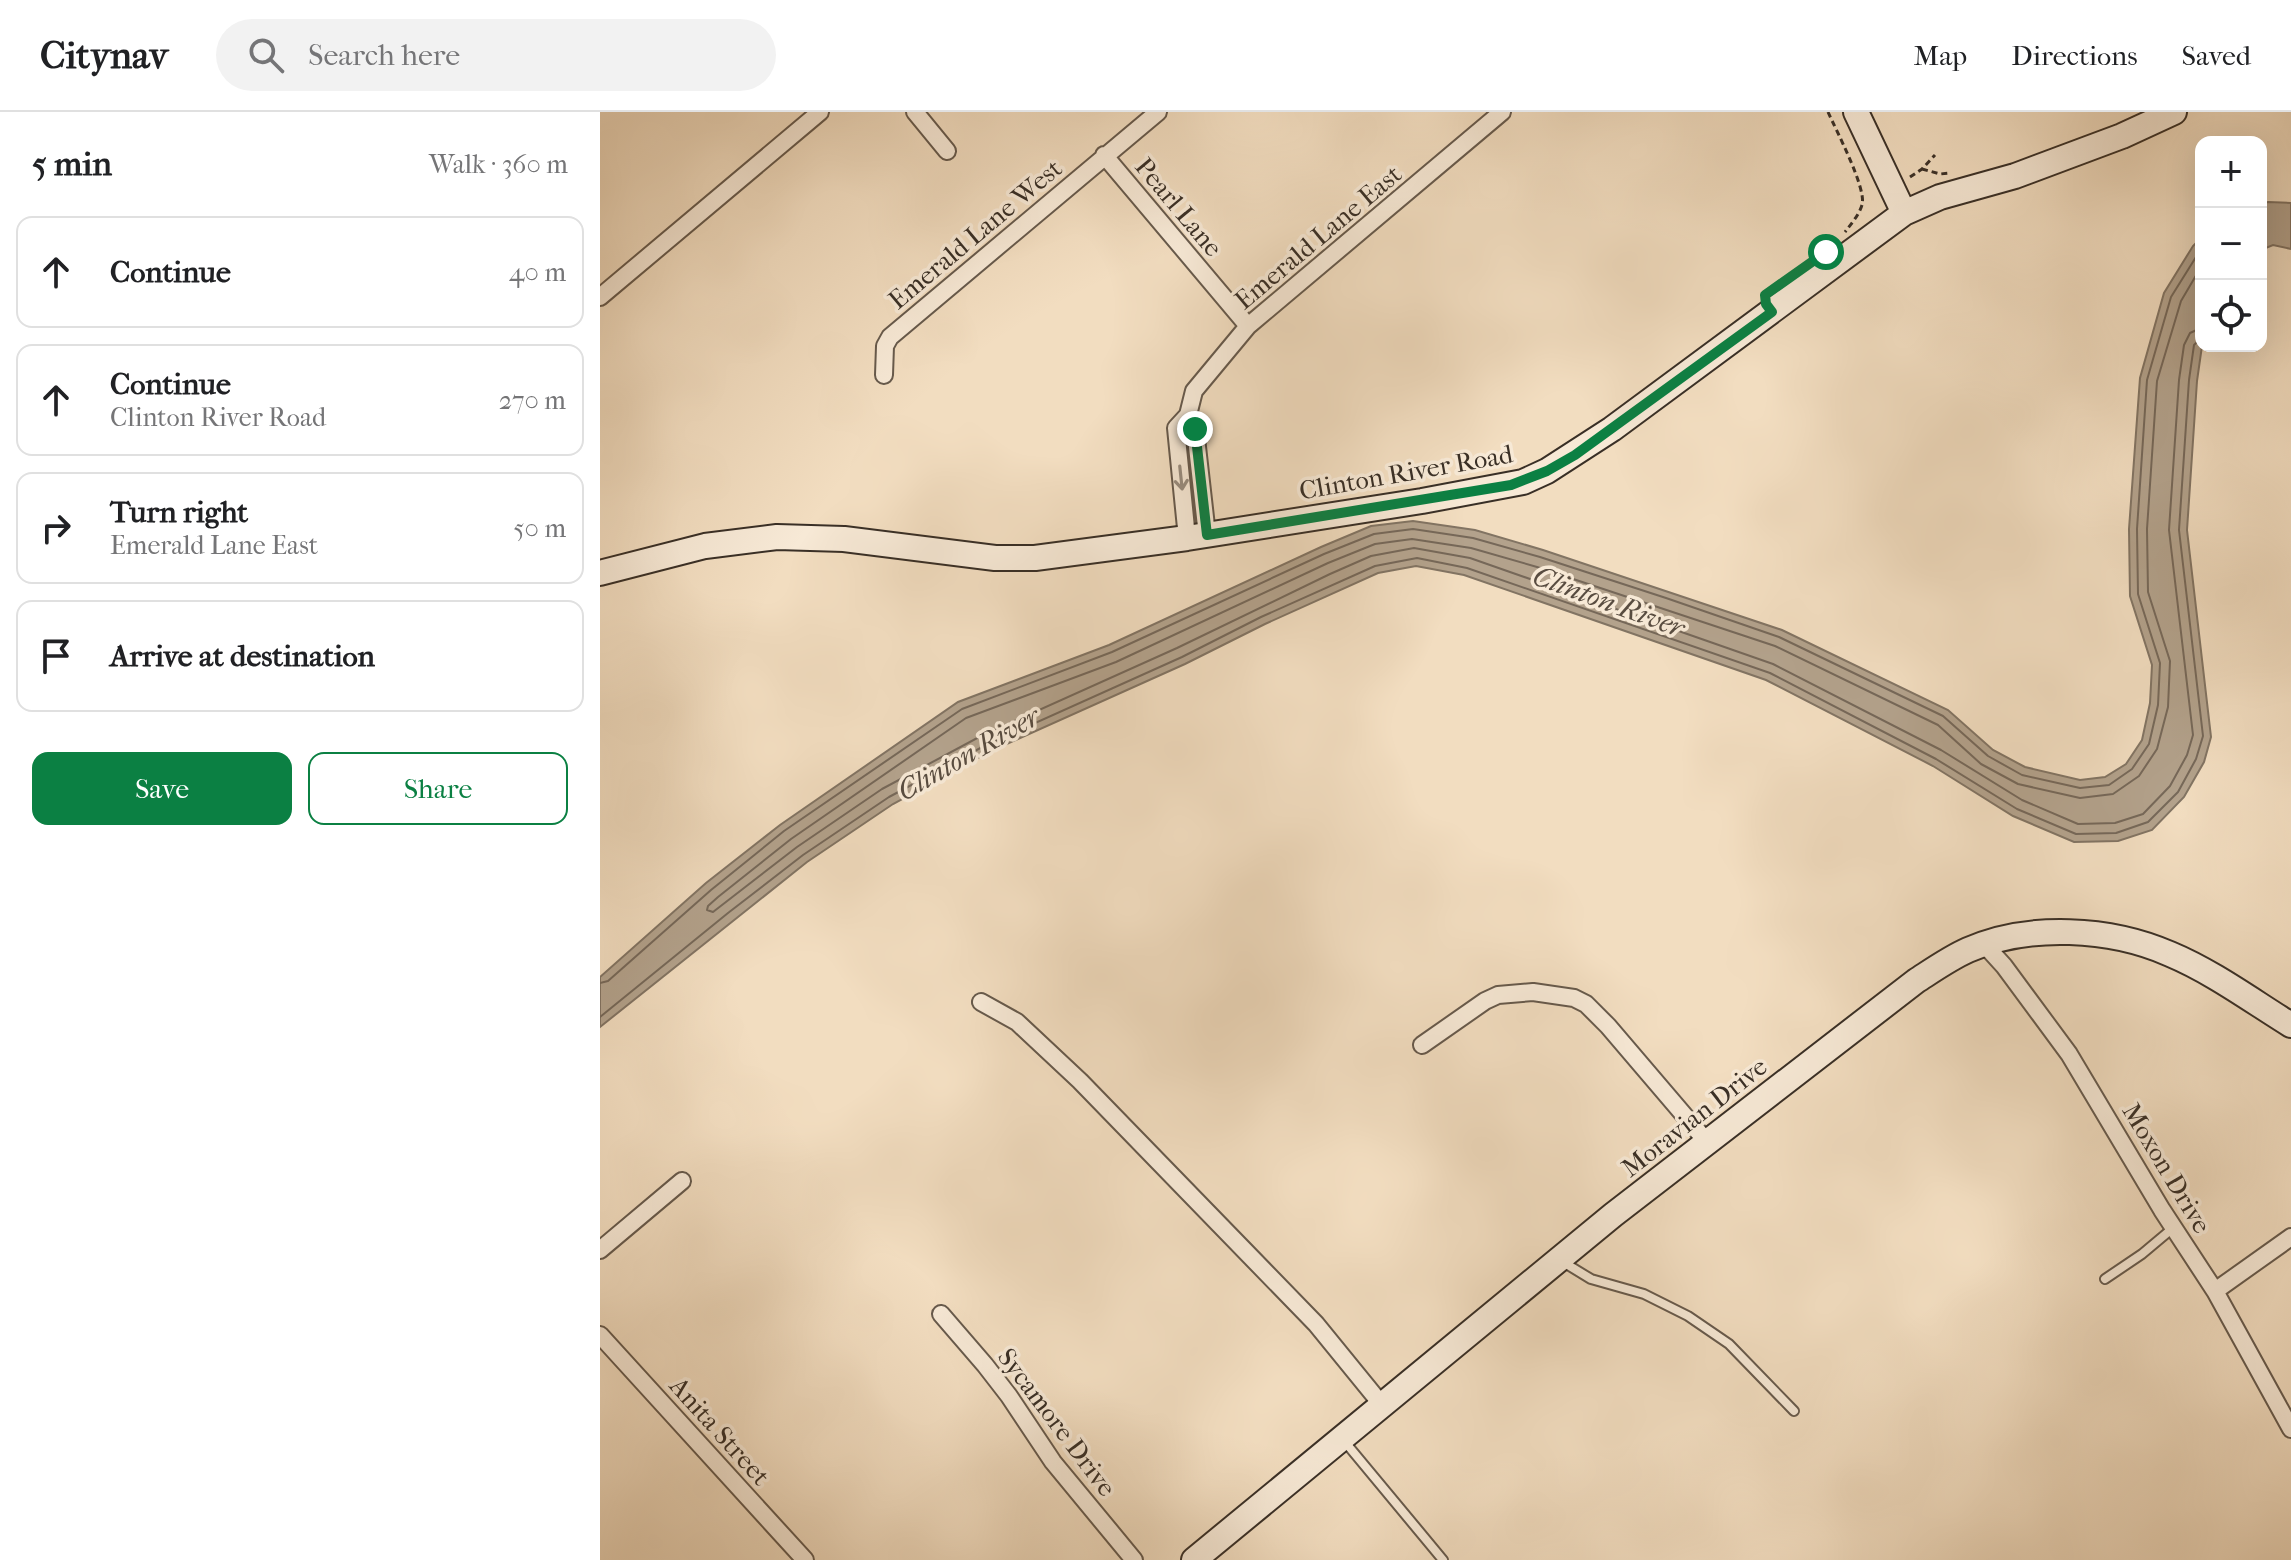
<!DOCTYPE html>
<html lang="en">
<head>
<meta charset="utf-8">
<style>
  :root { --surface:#fff; --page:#f2f2f2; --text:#202124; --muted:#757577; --line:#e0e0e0; --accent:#0b8043 }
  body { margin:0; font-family:"IM FELL French Canon",serif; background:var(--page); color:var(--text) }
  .controls { position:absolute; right:24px; top:24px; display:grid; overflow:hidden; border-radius:16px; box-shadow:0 8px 32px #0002 }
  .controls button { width:72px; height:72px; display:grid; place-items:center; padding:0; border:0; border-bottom:2px solid var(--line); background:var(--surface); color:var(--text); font:40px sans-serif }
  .stop { position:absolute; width:24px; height:24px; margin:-18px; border:6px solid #0b8043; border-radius:50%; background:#fff }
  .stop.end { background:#0b8043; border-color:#fff; box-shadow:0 2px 8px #0008 }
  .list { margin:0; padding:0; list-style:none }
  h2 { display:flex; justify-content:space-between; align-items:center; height:104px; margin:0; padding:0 32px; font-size:34px }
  h2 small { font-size:26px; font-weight:400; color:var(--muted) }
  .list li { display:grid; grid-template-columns:52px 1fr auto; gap:24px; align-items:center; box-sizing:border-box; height:112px; margin:0 16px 16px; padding:0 16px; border:2px solid var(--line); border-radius:16px }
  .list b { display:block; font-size:30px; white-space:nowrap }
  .list p { margin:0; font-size:26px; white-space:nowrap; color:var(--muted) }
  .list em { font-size:26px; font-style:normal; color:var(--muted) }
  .actions { display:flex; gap:16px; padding:24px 32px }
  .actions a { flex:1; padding:18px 0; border:2px solid var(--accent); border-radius:16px; text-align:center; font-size:28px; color:var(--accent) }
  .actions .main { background:var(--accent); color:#fff }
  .icon { flex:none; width:44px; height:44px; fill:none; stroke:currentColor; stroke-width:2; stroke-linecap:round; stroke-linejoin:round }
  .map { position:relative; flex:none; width:1691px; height:1448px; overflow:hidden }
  header { display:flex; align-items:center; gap:48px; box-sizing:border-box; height:112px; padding:0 40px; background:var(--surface); border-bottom:2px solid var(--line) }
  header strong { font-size:38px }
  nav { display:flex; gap:44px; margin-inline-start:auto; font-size:28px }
  .search { width:560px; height:72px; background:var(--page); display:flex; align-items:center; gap:20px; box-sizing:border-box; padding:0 28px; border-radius:44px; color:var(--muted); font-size:30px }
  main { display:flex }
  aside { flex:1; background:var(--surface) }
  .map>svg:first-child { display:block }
  .water { fill:#b3a28c; stroke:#827463; stroke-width:2 }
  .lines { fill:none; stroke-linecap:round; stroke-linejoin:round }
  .shore { stroke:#766859; stroke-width:2 }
  .lane-casing { stroke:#675a4c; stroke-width:12 }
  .street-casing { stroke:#675a4c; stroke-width:20 }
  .secondary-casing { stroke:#392f26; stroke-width:28 }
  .path { stroke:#392f26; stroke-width:3; stroke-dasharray:6 4; stroke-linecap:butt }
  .lane { stroke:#f7e9d6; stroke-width:8 }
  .street { stroke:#f7e9d6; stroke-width:16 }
  .secondary { stroke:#f7e9d6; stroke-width:24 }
  .oneway { stroke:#988c7e }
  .route { stroke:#0b8043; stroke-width:10 }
  .labels { text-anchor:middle; stroke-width:7; stroke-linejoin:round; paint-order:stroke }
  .street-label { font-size:26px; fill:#392f26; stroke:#f7e9d6 }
  .water-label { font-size:28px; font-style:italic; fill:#584c40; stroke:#f7e9d6 }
</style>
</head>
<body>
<header>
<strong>Citynav</strong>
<div class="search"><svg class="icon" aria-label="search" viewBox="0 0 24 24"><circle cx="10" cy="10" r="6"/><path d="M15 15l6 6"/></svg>Search here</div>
<nav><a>Map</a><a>Directions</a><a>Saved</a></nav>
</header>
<main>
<aside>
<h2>5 min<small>Walk · 360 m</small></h2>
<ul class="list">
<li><svg class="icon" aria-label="ahead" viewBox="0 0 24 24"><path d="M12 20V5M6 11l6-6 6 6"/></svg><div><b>Continue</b></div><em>40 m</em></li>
<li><svg class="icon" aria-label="ahead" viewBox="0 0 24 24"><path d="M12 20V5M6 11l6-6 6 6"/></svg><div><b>Continue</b><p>Clinton River Road</p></div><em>270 m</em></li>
<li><svg class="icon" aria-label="right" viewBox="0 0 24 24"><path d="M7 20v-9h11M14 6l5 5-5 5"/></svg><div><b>Turn right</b><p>Emerald Lane East</p></div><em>50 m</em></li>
<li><svg class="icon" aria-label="arrive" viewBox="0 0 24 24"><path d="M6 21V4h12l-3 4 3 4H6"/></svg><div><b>Arrive at destination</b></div></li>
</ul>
<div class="actions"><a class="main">Save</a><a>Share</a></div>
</aside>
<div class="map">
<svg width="1691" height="1448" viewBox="0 0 1691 1448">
  <rect width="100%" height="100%" fill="#f2ddc0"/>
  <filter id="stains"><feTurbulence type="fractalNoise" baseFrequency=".0025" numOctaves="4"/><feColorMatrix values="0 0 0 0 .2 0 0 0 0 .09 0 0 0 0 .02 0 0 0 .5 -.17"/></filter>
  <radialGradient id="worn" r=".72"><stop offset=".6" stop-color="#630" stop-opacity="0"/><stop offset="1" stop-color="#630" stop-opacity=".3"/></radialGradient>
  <path class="water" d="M1668 90 1691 91V137L1673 133 1661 138V92Z
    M1601 126 1602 234 1597 269 1587 418 1611 625 1604 650 1584 685 1552 718 1518 729 1474 730 1413 704 1333 654 1166 568 864 463 816 454 778 461 665 512 585 552 389 640 293 692 207 750 0 915V865L106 771 180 713 358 590 509 533 721 435 771 414 813 409 875 418 943 438 1182 518 1348 598 1393 638 1425 655 1480 668 1505 665 1526 652 1542 628 1550 591 1552 553 1530 484 1529 417 1540 266 1564 181 1593 134Z"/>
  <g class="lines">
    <path class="shore" d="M1601 155 1581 189 1557 269 1547 417 1548 480 1570 549 1568 595 1557 637 1539 664 1513 682 1480 686 1418 672 1381 652 1338 613 1175 534 937 455 871 436 812 427 775 432 728 451 516 550 366 606 191 727 118 785 108 794 107 798 113 800 197 735 282 677 381 624 577 536 730 462 771 444 814 436 870 446 1173 552 1341 638 1422 688 1478 712 1515 711 1543 702 1570 674 1587 643 1593 623 1569 418 1579 268 1584 233 1590 221 1601 216
      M0 871 8 869 111 778 184 719 362 597 512 540 724 442 774 422 813 417 873 426 940 445 1066 486 1179 525 1343 604 1388 644 1422 663 1480 676 1509 673 1532 657 1549 632 1558 593 1560 551 1538 482 1537 417 1547 268 1571 185 1601 137
      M0 905 128 801 203 743 289 685 386 633 582 545 661 505 775 454 817 446 867 456 1170 561 1336 647 1417 697 1476 722 1516 721 1548 710 1578 680 1596 647 1603 624 1579 418 1589 268 1594 233 1601 226"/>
    <defs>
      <path id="lane" d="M963 1150 991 1167 1044 1182 1088 1204 1129 1232 1194 1299
        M1505 1167 1542 1142 1573 1116
        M745 1330 843 1448"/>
      <path id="street" d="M315 0 347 39
        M504 43 648 214
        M0 185 220 0
        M284 263 285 234 290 225 558 0
        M588 303 594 279 648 214 902 0
        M587 426 576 316 588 303 595 317 607 423
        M1384 832 1404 854 1469 942 1562 1098 1615 1179 1691 1317
        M381 890 417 910 480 969 716 1212 782 1293
        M822 933 885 889 898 883 933 880 974 886 986 892 1008 914 1107 1030
        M0 1138 82 1069
        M1615 1179 1691 1125
        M341 1202 385 1253 409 1284 453 1350 534 1448
        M0 1223 205 1448"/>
      <path id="secondary" d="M1256 0 1304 101
        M0 461 105 434 177 425 244 427 395 446H435L587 426 822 389 923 370 947 359 1012 317 1304 101 1340 85 1415 64 1522 24 1574 0
        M594 1448 1013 1103 1316 869C1333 858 1350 846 1368 838 1429 811 1511 816 1570 842 1613 860 1652 889 1691 913"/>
    </defs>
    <use href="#lane" class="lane-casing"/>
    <use href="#street" class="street-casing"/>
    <use href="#secondary" class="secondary-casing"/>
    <path class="path" d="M1228 0C1236 18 1267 77 1262 93 1259 103 1251 112 1245 120
      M1322 57 1340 62 1350 61
      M1310 65 1322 57 1335 43"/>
    <use href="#lane" class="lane"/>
    <use href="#street" class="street"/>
    <use href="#secondary" class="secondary"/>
  </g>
  <defs><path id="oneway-shaft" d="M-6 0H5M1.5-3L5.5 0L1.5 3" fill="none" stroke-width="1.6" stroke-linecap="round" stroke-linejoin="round" transform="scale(2)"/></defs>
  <use class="oneway" href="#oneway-shaft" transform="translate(581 366) rotate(84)"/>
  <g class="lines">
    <path class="route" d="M595 317 607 423 911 373 947 359 975 343 1172 200 1166 192 1165 183 1226 140"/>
  </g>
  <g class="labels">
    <g class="street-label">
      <text transform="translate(579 95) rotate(50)" y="9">Pearl Lane</text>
      <text transform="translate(375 122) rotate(-40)" y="9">Emerald Lane West</text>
      <text transform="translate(718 125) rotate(-40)" y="9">Emerald Lane East</text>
      <text transform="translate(806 360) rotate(-10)" y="9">Clinton River Road</text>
      <text transform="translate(1094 1005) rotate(-38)" y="9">Moravian Drive</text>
      <text transform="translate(1567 1056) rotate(59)" y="9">Moxon Drive</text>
      <text transform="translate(457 1310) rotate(53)" y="9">Sycamore Drive</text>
      <text transform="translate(120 1319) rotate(48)" y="9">Anita Street</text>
    </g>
    <g class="water-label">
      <text transform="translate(1009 489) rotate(20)" y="10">Clinton River</text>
      <text transform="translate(368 641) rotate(-30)" y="10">Clinton River</text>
    </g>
  </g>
  <rect width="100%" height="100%" filter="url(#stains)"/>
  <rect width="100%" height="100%" fill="url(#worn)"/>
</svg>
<div class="controls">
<button>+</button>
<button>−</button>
<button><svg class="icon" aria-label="locate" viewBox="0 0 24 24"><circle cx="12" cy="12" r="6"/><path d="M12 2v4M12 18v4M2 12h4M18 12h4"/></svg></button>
</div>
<div class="stop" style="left:1226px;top:140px"></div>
<div class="stop end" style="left:595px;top:317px"></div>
</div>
</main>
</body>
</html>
